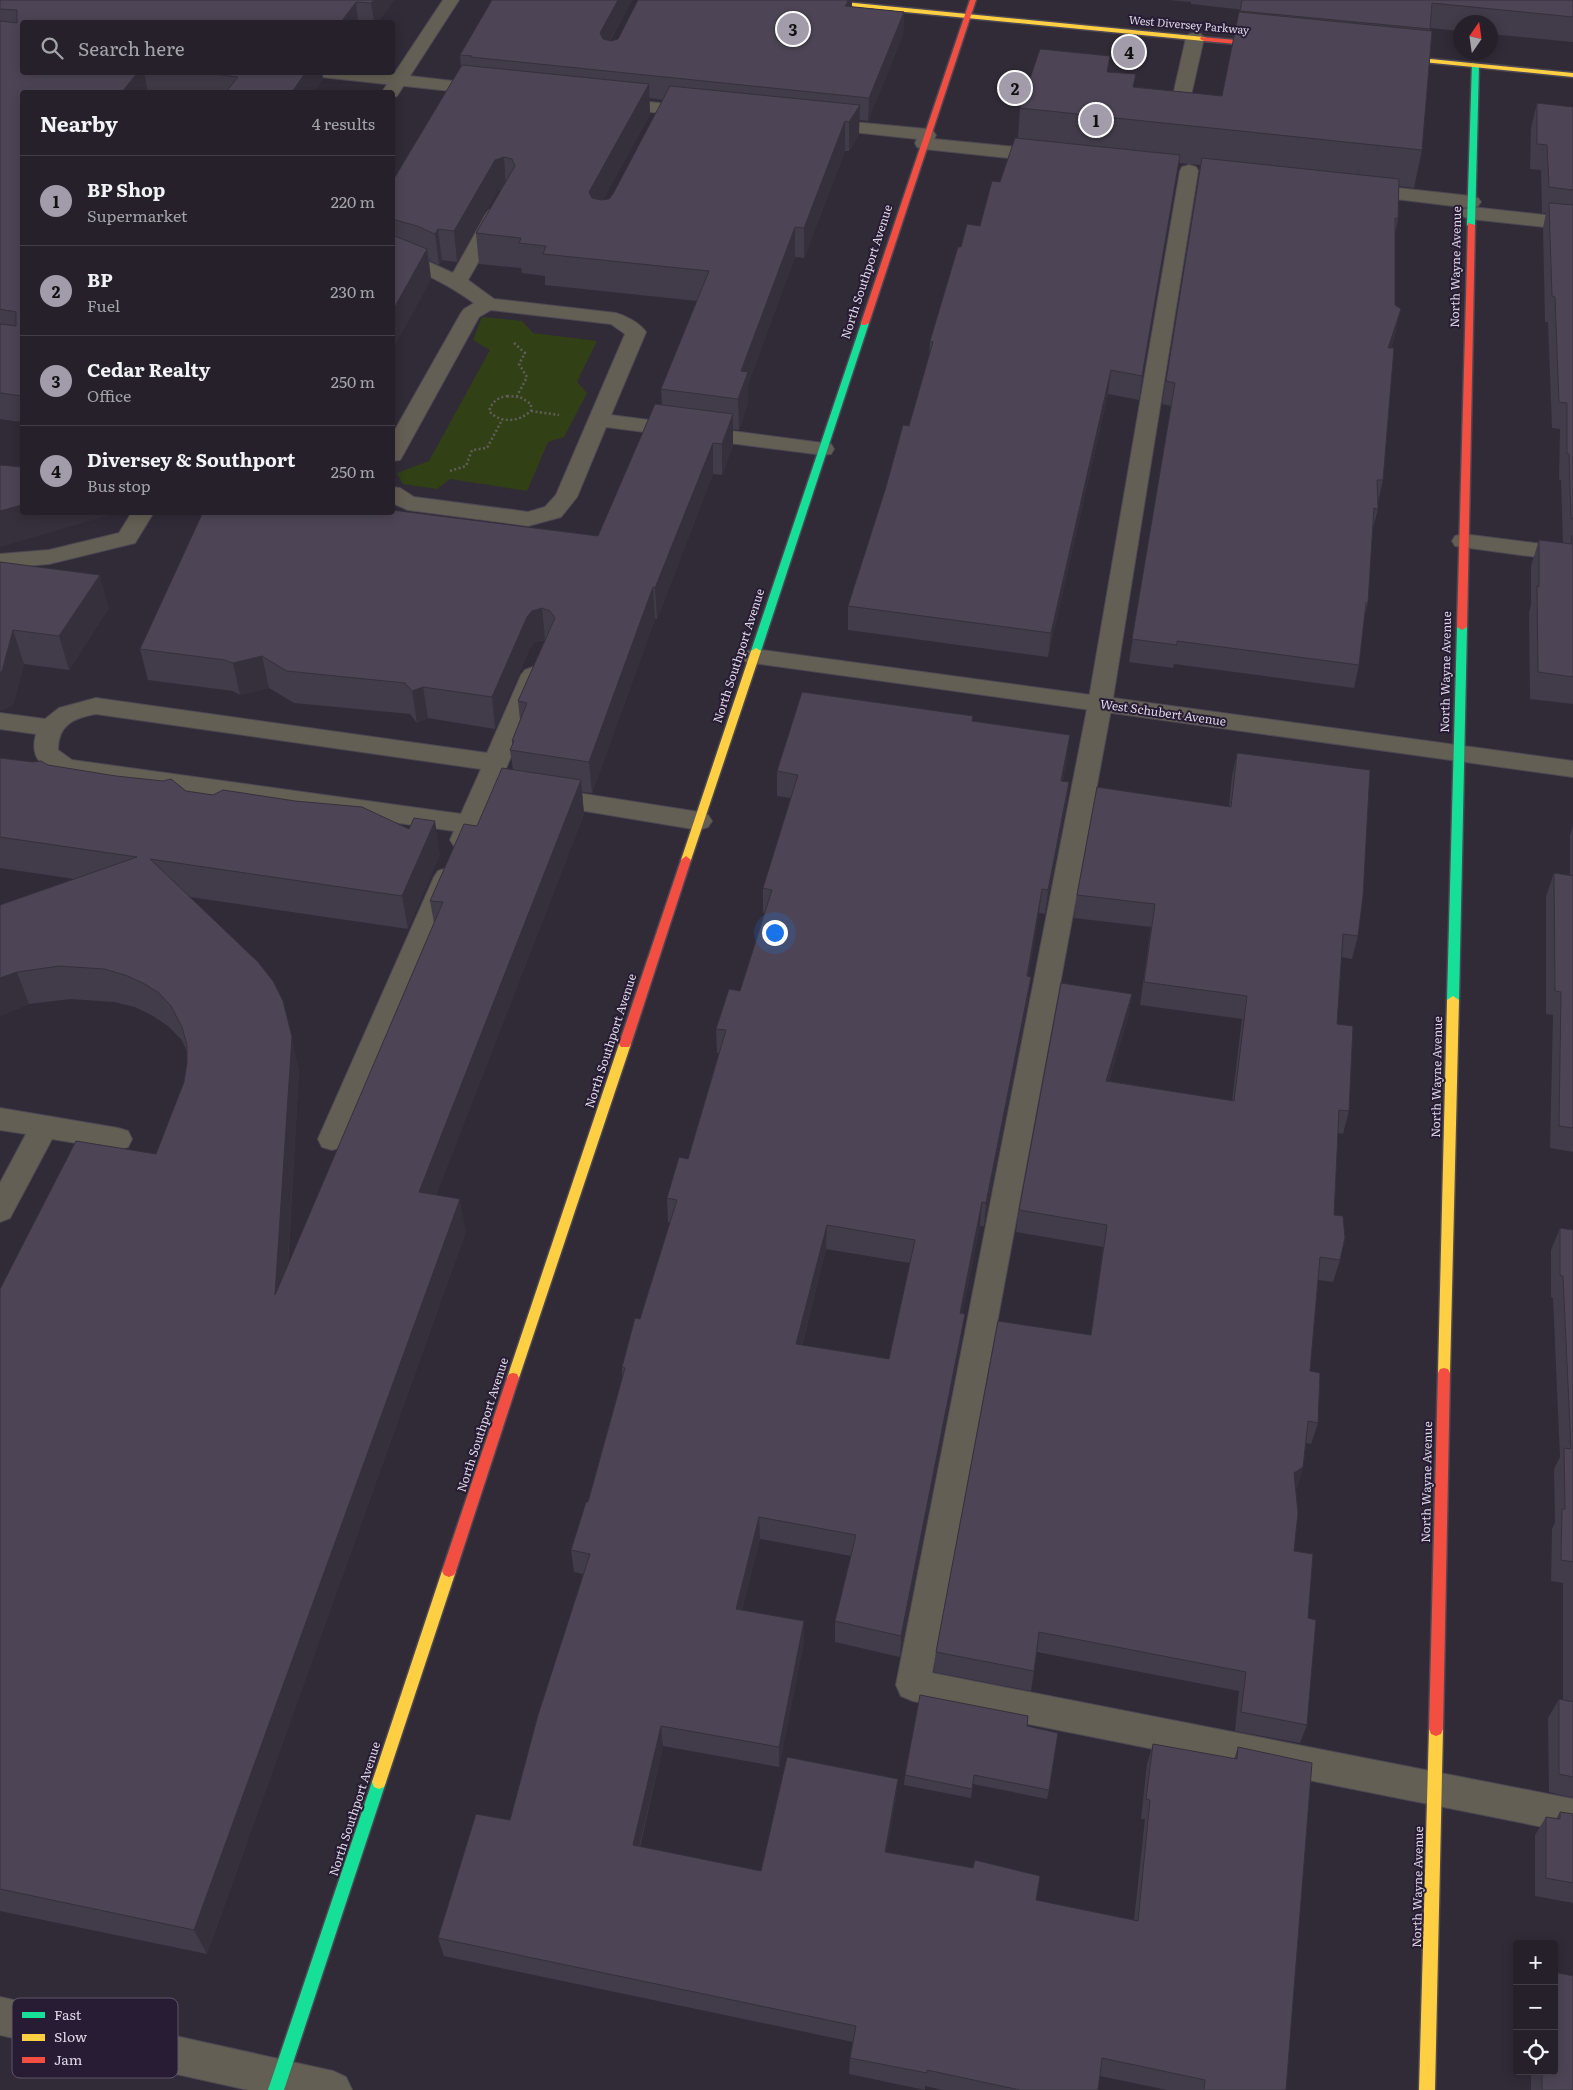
<!DOCTYPE html>
<html lang="en">
<head>
<meta charset="utf-8">
<style>
  :root { --surface:#25202a; --page:#2d2832; --text:#f1f3f6; --muted:#a3a3a8; --line:#423e47; --accent:#a29baa }
  body { margin:0; font-family:Literata,serif; background:var(--page); color:var(--text) }
  .controls { position:absolute; right:15px; bottom:15px; display:grid; overflow:hidden; border-radius:5px; box-shadow:0 2px 12px #0003 }
  .controls button { width:45px; height:45px; display:grid; place-items:center; padding:0; border:0; border-bottom:1px solid var(--line); background:var(--surface); color:var(--text); font:25px sans-serif }
  .compass { position:absolute; left:1453px; top:15px; width:45px; height:45px; border-radius:50%; background:var(--surface); box-shadow:0 2px 12px #0003; rotate:13deg }
  .you { position:absolute; left:774px; top:932px; width:18px; height:18px; margin:-12px; border:4px solid #fff; border-radius:50%; background:#1a73e8; box-shadow:0 0 0 8px #1a73e833 }
  .badge { display:grid; place-items:center; width:32px; height:32px; border-radius:50%; background:var(--accent); color:#111; font-size:16px; font-weight:700 }
  .pin { position:absolute; translate:-50% -50%; border:2px solid #fff; box-shadow:0 1px 5px #0006 }
  .list { margin:0; padding:0; list-style:none }
  h2 { display:flex; justify-content:space-between; align-items:center; height:65px; margin:0; padding:0 20px; font-size:21px }
  h2 small { font-size:16px; font-weight:400; color:var(--muted) }
  .list li { display:grid; grid-template-columns:32px 1fr auto; gap:15px; align-items:center; box-sizing:border-box; height:90px; padding:0 20px; border-top:1px solid var(--line) }
  .list b { display:block; font-size:19px; white-space:nowrap }
  .list p { margin:0; font-size:16px; white-space:nowrap; color:var(--muted) }
  .list em { font-size:16px; font-style:normal; color:var(--muted) }
  .icon { flex:none; width:28px; height:28px; fill:none; stroke:currentColor; stroke-width:2; stroke-linecap:round; stroke-linejoin:round }
  .map { position:relative; flex:none; width:1573px; height:2090px; overflow:hidden }
  .search { position:absolute; background:var(--surface); box-shadow:0 2px 12px #0003; left:20px; top:20px; width:375px; height:55px; display:flex; align-items:center; gap:12px; box-sizing:border-box; padding:0 18px; border-radius:5px; color:var(--muted); font-size:19px }
  .panel { position:absolute; background:var(--surface); box-shadow:0 2px 12px #0003; left:20px; top:90px; width:375px; height:425px; border-radius:5px }
  .map>svg:first-child { display:block }
  .green { fill:#314115 }
  .lines { fill:none; stroke-linecap:round; stroke-linejoin:round }
  .lane-casing { stroke:#4d4853; stroke-width:2 }
  .street-casing { stroke:#4d4853; stroke-width:2 }
  .fast-casing { stroke:#4d4853; stroke-width:3 }
  .slow-casing { stroke:#4d4853; stroke-width:3 }
  .jam-casing { stroke:#4d4853; stroke-width:3 }
  .path { stroke:#615d59; stroke-width:2.5; stroke-dasharray:2 2.5; stroke-linecap:butt }
  .lane { fill:#645f54; fill-rule:evenodd }
  .street { fill:#645f54; fill-rule:evenodd }
  .fast { fill:#16e098; fill-rule:evenodd }
  .slow { fill:#ffcf43; fill-rule:evenodd }
  .jam { fill:#f24e42; fill-rule:evenodd }
  .wall { fill:#423b49; fill-rule:evenodd }
  .shaded-wall { fill:#36303c }
  .building { fill:#4d4555; stroke:#36303c; fill-rule:evenodd }
  .labels { text-anchor:middle; stroke-width:4; stroke-linejoin:round; paint-order:stroke }
  .far-street-label { font-size:11px; fill:#dfd8e7; stroke:#271c33 }
  .street-label { font-size:12px; fill:#dfd8e7; stroke:#271c33 }
  .key { fill:#271c33; stroke:#5e5469; stroke-width:1 }
  .key-label { font-size:14px; fill:#dfd8e7 }
</style>
</head>
<body>
<div class="map">
<svg width="1573" height="2090" viewBox="0 0 1573 2090">
  <rect width="100%" height="100%" fill="#312b38"/>
  <path class="green" d="M482 317 522 321 533 333 597 341 577 382 587 393 564 437 548 442 527 491 450 479 437 489 403 484 397 473 429 461 490 350 473 340Z"/>
  <g class="lines">
    <defs>
      <path id="lane" d="M1195 33 1201 34 1204 38 1187 113 1184 117 1178 118 1172 117 1169 113 1186 38 1189 34Z
        M312 72H375L488 85 494 86 497 90 494 94 488 95 321 77 315 76Z
        M612 98 696 107 702 108 705 112 702 116 696 117 606 107 603 103 606 99Z
        M821 119 927 129 933 131 936 135 934 139 1047 150 1054 152 1056 156 1054 160 1047 162 924 149 917 147 915 143 917 139 815 128 812 124 815 120Z
        M1189 165 1196 167 1198 171 1112 704 932 1673 1573 1799V1833L913 1701 901 1696 896 1685 1088 704 1180 171 1182 167Z
        M1361 184 1471 196 1478 198 1481 202 1478 206 1472 207 1573 218V230L1471 219 1464 217 1461 213 1464 209 1470 208 1354 194 1352 190 1354 186Z
        M496 208 503 210 506 214 468 280 494 299 616 313C626 316 640 323 646 332L611 415 823 443 831 444 834 449 831 454 823 455 606 427 577 497 561 517 528 526 408 510 392 503V487L400 488 414 497 528 512 545 507 556 495 625 334 611 324 491 310 479 317 403 455 400 460 392 461V435L461 313 464 309 474 303C449 285 422 271 392 262V250L420 258 453 273 486 214 489 210Z
        M132 512H154L135 543 49 564 0 568V554L49 550 119 533Z
        M1463 534 1573 548V562L1455 546 1452 541 1455 536Z
        M533 667 541 670 545 675 476 840 472 846 463 849 454 846 450 840 454 831 66 775C43 769 29 759 36 734L0 729V713L45 719 59 708 96 698 487 753 521 675 525 670ZM96 714 481 769 461 814 72 760 58 750C58 725 73 718 96 714Z
        M546 788 699 812 708 815 712 821 708 827 699 830 537 803 533 797 537 791Z
        M447 868 456 871 460 877 346 1139 342 1147 332 1150 322 1147 318 1139 434 877 438 871Z
        M0 1108 118 1128 128 1131 132 1139 128 1147 118 1150 52 1139 10 1218 0 1222V1183L26 1134 0 1130Z"/>
      <path id="street" d="M443 0H459L397 96 392 97V92H382Z
        M754 649 1573 761V777L746 662 742 657 746 652Z
        M0 1997 333 2071 346 2077 352 2090H248L0 2035Z"/>
      <path id="fast" d="M1472 63 1479 65 1475 225 1471 227 1467 225Z
        M862 321H865L869 323 761 651 759 653H753L751 651Z
        M1462 624 1467 627 1459 1000 1453 1004 1447 1000 1457 627Z
        M379 1775 384 1777 386 1782 284 2090H268L372 1782 374 1777Z"/>
      <path id="slow" d="M800 0H824L1204 37 1208 39 1204 41 803 2Z
        M1390 55 1573 73V77L1393 59H1390Z
        M756 648 761 651 691 860 686 864 682 863 681 860 751 651Z
        M1453 996 1459 1000 1450 1373 1448 1377 1444 1378 1440 1377 1438 1373 1447 1000Z
        M625 1040 631 1044 519 1378 517 1382 513 1383 509 1382 507 1378 619 1044Z
        M449 1565 454 1567 456 1571 386 1782 384 1787 379 1789 374 1787 372 1782 442 1571 444 1567Z
        M1436 1722 1441 1724 1443 1729 1435 2090H1419L1429 1729 1431 1724Z"/>
      <path id="jam" d="M970 0H976L869 323 865 325H862L861 323Z
        M1201 37 1270 43 1274 45 1270 47 1204 41 1200 39Z
        M1468 223 1475 225 1467 627 1462 630 1457 627Z
        M686 856 691 860 631 1044 629 1047H621L619 1044 681 860Z
        M1444 1368 1448 1369 1450 1373 1443 1729 1441 1734 1436 1736 1431 1734 1429 1729 1438 1373 1440 1369Z
        M513 1373 517 1374 519 1378 456 1571 454 1575 449 1577 444 1575 442 1571 507 1378 509 1374Z"/>
    </defs>
    <use href="#lane" class="lane-casing"/>
    <use href="#street" class="street-casing"/>
    <use href="#fast" class="fast-casing"/>
    <use href="#slow" class="slow-casing"/>
    <use href="#jam" class="jam-casing"/>
    <path class="path" d="M514 343 525 353 519 364 527 377 517 396
      M507 396 520 397 531 404V411C518 422 501 424 489 411 492 402 497 398 507 396Z
      M531 411 559 415
      M450 471 466 466 472 450 487 448 502 420"/>
    <use href="#lane" class="lane"/>
    <use href="#street" class="street"/>
    <use href="#fast" class="fast"/>
    <use href="#slow" class="slow"/>
    <use href="#jam" class="jam"/>
  </g>
  <path class="wall" d="M0 0H394L378 22H22V72H322L323 79 313 92H22V422L0 419Z
    M492 0H632L610 41H611L852 7 904 12 903 35 868 121 859 120V135L849 151H845L804 258 795 257 748 384V403L739 430 733 429V445L722 475 713 474 657 619H655L592 793 582 792 584 814 436 1195 466 1231 207 1954 0 1911V1289L156 1154 184 1082 187 1063V1051L181 1039 168 1026 153 1016 135 1007 114 1002 70 999 29 1004 0 1016V905L74 879 0 868V758L48 765 186 791 440 854 408 929 190 897 299 1069 288 1266 434 923 430 901 513 770 510 750 512 745V741L520 720 518 701 545 640 535 642 530 648 495 729 428 718 417 723 410 714 294 703 269 688 240 695 233 691 148 680 140 649 598 536 662 405 661 389 697 301 545 285V276L522 273 521 268 479 264 476 233 502 189 498 190 457 262 442 260 439 265 429 260 431 279 392 350V182L461 67 460 55ZM649 98 663 100 613 194 609 199 603 200 650 114Z
    M1169 0H1573V42L1490 34V22H1460V31L1430 28 1422 150 1414 188 1399 186 1398 219 1395 234V305L1396 332 1391 348 1383 480 1378 502V509L1372 532 1368 603 1364 618 1359 665 1354 688 1174 664 1173 668 1129 662 1171 406 1162 404 1200 165 1179 163 1139 400 1108 394 1048 657 848 630V606L909 426 929 356 930 341 961 247 980 226 1000 182 1018 138 1020 108 1108 72 1134 87 1222 96 1240 10 1236 9 1191 4V2Z
    M1537 103 1573 107V704L1530 699 1529 613 1531 604V566L1539 540 1563 543 1561 480H1559L1560 429 1552 428 1548 322H1545L1543 228 1546 213H1542L1541 170 1530 169 1531 128Z
    M0 562 109 608 69 670 24 664 13 705 0 711Z
    M973 721 1067 760 1063 781 1069 782 1066 806 1045 914 1039 913 1028 977H1031L1028 1001 984 1226H980L962 1313V1337L900 1657 835 1642V1621L851 1556 760 1539 742 1610 804 1621V1642L779 1767 663 1746 640 1847 761 1871 896 1799 886 1852 1036 1900 1134 1920 1145 1819H1141L1147 1764 1153 1744 1234 1759 1238 1747 1286 2090H1167L1100 2076 1098 2090H943L925 2086V2090L849 2074 850 2058 853 2042 444 1956 438 1938 510 1820 583 1574 574 1572 571 1550 588 1502 622 1378V1367L640 1319 670 1222H668L667 1198 688 1159 719 1053H717L716 1029 740 991 765 913H763V888L791 798 777 796V771ZM826 1249 910 1263 889 1359 802 1345Z
    M1237 753 1358 936 1352 959 1341 957 1337 1024 1349 1111 1343 1134 1338 1133 1334 1215 1340 1260 1333 1282 1318 1280 1310 1371 1318 1423 1311 1444 1306 1443 1303 1467 1297 1488H1295L1294 1551 1308 1618 1307 1725 1300 1743 1235 1731 1239 1691 1037 1652 1031 1691 934 1672 936 1652 1091 1335 1103 1247 1016 1232 1019 1210 1132 994 1128 1017 1109 1081 1232 1101 1242 1019 1140 1005 1151 927 1074 918 1077 895 1229 806 1232 776Z
    M1573 826V1152L1550 1148 1553 1015 1546 1014V896L1554 873 1570 875V835Z
    M1560 1228 1573 1230V1798L1549 1792 1548 1718 1559 1699 1563 1700V1583L1551 1581 1552 1529 1555 1522 1554 1469 1560 1457 1553 1298 1551 1297V1250Z
    M1027 1726 1049 1790 1047 1799 973 1784 971 1798 904 1785 905 1775Z
    M1560 1812 1573 1814V1903L1535 1896V1835L1546 1817 1556 1819Z
    M1531 2071H1554L1573 2090H1531Z"/>
  <path class="shaded-wall" d="M374 0H394L378 22H374L371 3Z
    M618 0H632L601 56 600 33Z
    M848 0H852V12L845 6Z
    M356 2 358 22H341Z
    M904 12 903 35 868 121 869 98Z
    M138 72H144L148 92H122Z
    M306 72H322L323 79 313 92H292Z
    M649 84 650 114 591 222 589 192Z
    M860 105 859 135 849 151V122Z
    M845 121V151L804 258V228Z
    M1180 155 1177 178 1139 400 1142 376Z
    M504 157 506 187 498 190 457 262 454 231 495 160Z
    M795 227V257L748 384V403L739 430 738 399 741 371Z
    M438 229 442 260 439 265 435 234Z
    M427 249 431 279 392 350V312Z
    M1401 309 1396 332 1383 371 1388 348Z
    M1111 370 1108 394 1048 657 1051 633Z
    M733 414V445L722 475V444Z
    M713 443V474L657 619 655 588Z
    M22 505V512H120L0 547V511Z
    M100 575 109 608 69 670 59 636Z
    M653 587 655 619 592 793 589 762Z
    M542 608 545 639 535 642 530 648 495 729 492 697 527 617 532 611Z
    M13 630 24 664 13 705 0 711V673Z
    M262 656 269 688 240 695 233 663Z
    M423 687 428 718 417 723 412 691Z
    M1070 735 1067 760 1058 805 1061 781Z
    M581 780 584 814 425 1224 419 1192Z
    M1069 782 1066 806 1045 914 1048 890Z
    M435 821 440 854 408 929 402 896Z
    M1042 889 1039 913 1025 1000 1027 976Z
    M17 972 29 1004 0 1016V978Z
    M1031 977 1028 1001 984 1226 986 1203Z
    M1132 994 1128 1017 1103 1103 1106 1081Z
    M283 1001 299 1069 284 1326 275 1295Z
    M460 1199 466 1231 207 1954 194 1930Z
    M982 1202 980 1226 958 1336 960 1313Z
    M827 1225 826 1249 796 1367V1344Z
    M965 1314 962 1337 900 1657 901 1636Z
    M1303 1467 1297 1488 1287 1494 1294 1473Z
    M759 1517 760 1539 737 1630 736 1609Z
    M804 1621V1642L779 1767V1747Z
    M661 1726 663 1746 635 1864 633 1845Z
    M898 1779 896 1799 883 1871 885 1852Z"/>
  <path class="building" d="M0 0H374L371 3 356 2 341 22H22V72H138L122 92H22V396L0 393V324L16 326V312L0 309V21L17 23V10L0 9Z
    M492 0H618L600 33 603 39 611 41 618 39 638 0H848L845 6 904 12 869 98 471 57 472 56 460 55Z
    M1242 0H1573V17L1432 3 1430 29 1240 11Z
    M1239 12 1432 31 1422 150 1020 108 1040 49 1110 56 1107 72 1136 74 1133 87 1222 96Z
    M462 65 649 84 589 192 592 198 601 200 609 199 613 194 670 86 860 105 849 122 845 121 804 228 795 227 741 371 748 372 738 399 661 389 709 271 543 254 546 246 519 243 521 238 476 233 515 166 512 159 504 157 495 160 454 231 438 229 435 234 417 226 392 219V182Z
    M197 72H306L292 92H226L238 77Z
    M1537 103 1573 107V190L1549 187 1547 145 1537 144Z
    M1015 138 1180 155 1142 376 1111 370 1051 633 848 606 886 487 903 425 909 426 933 342 930 341 958 247H961L967 224 980 226 992 181 1000 182Z
    M1202 158 1399 179 1398 219 1395 218V305L1401 309 1388 348H1394L1383 480H1377L1378 509 1374 508 1368 603H1366L1359 665 1177 641V645L1132 639 1175 383 1166 381Z
    M1549 203 1573 205V519L1571 518 1569 454H1567V403L1559 402 1555 297 1552 296Z
    M392 235 427 249 392 312Z
    M655 404 733 414 722 444 713 443 655 588 653 587 589 762 510 750 514 741H512L527 703 518 701 555 618 550 611 542 608 532 611 527 617 492 697 423 687 412 691 405 683 287 671 262 656 233 663 225 660 140 649 203 512H392V510L598 536Z
    M0 465 22 467V505L0 511Z
    M1571 536H1573V677L1538 672 1537 586 1539 587V540L1572 544Z
    M0 562 100 575 59 636 13 630 2 671 0 673Z
    M802 692 973 716 972 721 1070 735 1061 781 1069 782 1048 890 1042 889 1027 976 1031 977 986 1203 982 1202 960 1313 965 1314 901 1636 835 1621 856 1535 759 1517 736 1609 804 1621 779 1747 661 1726 633 1845 761 1871 787 1757 898 1779 885 1852 973 1868 975 1860 1040 1876 1036 1900 1138 1921 1150 1800 1146 1799 1153 1744 1237 1759 1238 1747 1312 1763 1286 2090H1204L1205 2080 1102 2058 1098 2090H1020L927 2070V2073L850 2058 856 2026 438 1938 476 1814 510 1820 538 1715 590 1554 571 1550 586 1502H588L625 1368 622 1367 635 1318 640 1319 677 1200 667 1198 679 1157 688 1159 726 1030 716 1029 729 989 740 991 772 890 763 888 798 775 777 771ZM827 1225 915 1240 889 1359 796 1344Z
    M1237 753 1370 770 1363 896 1358 936 1343 934 1337 1024 1353 1026 1349 1111 1339 1110 1334 1215 1343 1216 1345 1238 1340 1260 1320 1257 1310 1371 1320 1373 1318 1423 1308 1421 1303 1467 1294 1473 1298 1513 1294 1551 1313 1554 1308 1618 1316 1620 1307 1725 1241 1712 1246 1672 1039 1632 1034 1671 936 1652 998 1321 1091 1335 1107 1225 1019 1210 1061 983 1132 994 1106 1081 1234 1101 1247 996 1144 982 1155 904 1077 895 1097 787 1231 807Z
    M0 758 33 762 41 761 48 765 116 776 163 781 171 779 186 791 213 795 223 790 295 801 362 807 409 829 414 818 435 821 402 896 150 859 258 962 273 981 283 1001 292 1037 275 1295 443 902 430 901 464 824 477 826 502 768 581 780 419 1192 460 1199 194 1930 0 1889V1289L76 1141 156 1154 184 1082 187 1063V1045L182 1027 171 1006 159 993 143 983 125 975 104 969 59 966 17 972 0 978V905L137 857 0 837Z
    M1554 873 1573 876V1128L1559 1126 1561 992 1555 991Z
    M1560 1228 1573 1230V1562L1561 1560 1562 1509H1565L1564 1448 1571 1449 1563 1276 1560 1275Z
    M920 1695 1028 1716 1027 1726 1058 1733 1049 1790 974 1775 972 1789 905 1775Z
    M1559 1699 1573 1702V1777L1559 1774Z
    M1560 1812 1573 1814V1883L1546 1878V1817L1560 1819Z
    M1554 1972 1573 1976V2090H1542V2071H1554Z"/>
  <g class="labels">
    <g class="far-street-label">
      <text transform="translate(1189 25) rotate(5)" y="4">West Diversey Parkway</text>
    </g>
    <g class="street-label">
      <text transform="translate(1456 267) rotate(-89)" y="4">North Wayne Avenue</text>
      <text transform="translate(867 272) rotate(-72)" y="4">North Southport Avenue</text>
      <text transform="translate(739 656) rotate(-72)" y="4">North Southport Avenue</text>
      <text transform="translate(1446 672) rotate(-89)" y="4">North Wayne Avenue</text>
      <text transform="translate(1163 713) rotate(8)" y="4">West Schubert Avenue</text>
      <text transform="translate(611 1041) rotate(-72)" y="4">North Southport Avenue</text>
      <text transform="translate(1437 1077) rotate(-89)" y="4">North Wayne Avenue</text>
      <text transform="translate(483 1425) rotate(-72)" y="4">North Southport Avenue</text>
      <text transform="translate(1427 1482) rotate(-89)" y="4">North Wayne Avenue</text>
      <text transform="translate(355 1809) rotate(-72)" y="4">North Southport Avenue</text>
      <text transform="translate(1418 1887) rotate(-89)" y="4">North Wayne Avenue</text>
    </g>
  </g>
  <rect x="12" y="1998" width="166" height="80" rx="8" class="key"/>
  <rect x="22" y="2012" width="23" height="6" fill="#16e098"/>
  <rect x="22" y="2034" width="23" height="7" fill="#ffcf43"/>
  <rect x="22" y="2057" width="23" height="6" fill="#f24e42"/>
  <g class="key-label">
    <text x="54" y="2020">Fast</text>
    <text x="54" y="2042">Slow</text>
    <text x="54" y="2065">Jam</text>
  </g>
</svg>
<div class="controls">
<button>+</button>
<button>−</button>
<button><svg class="icon" aria-label="locate" viewBox="0 0 24 24"><circle cx="12" cy="12" r="6"/><path d="M12 2v4M12 18v4M2 12h4M18 12h4"/></svg></button>
</div>
<svg class="compass" viewBox="-18 -18 36 36"><path d="M0-13l5 13h-10z" fill="#e53935"/><path d="M0 13l5-13h-10z" fill="#a3a3a8"/></svg>
<div class="you"></div>
<div class="pin badge" style="left:1096px;top:120px">1</div>
<div class="pin badge" style="left:1015px;top:88px">2</div>
<div class="pin badge" style="left:793px;top:29px">3</div>
<div class="pin badge" style="left:1129px;top:52px">4</div>
<div class="search"><svg class="icon" aria-label="search" viewBox="0 0 24 24"><circle cx="10" cy="10" r="6"/><path d="M15 15l6 6"/></svg>Search here</div>
<section class="panel">
<h2>Nearby<small>4 results</small></h2>
<ul class="list">
<li><span class="badge">1</span><div><b>BP Shop</b><p>Supermarket</p></div><em>220 m</em></li>
<li><span class="badge">2</span><div><b>BP</b><p>Fuel</p></div><em>230 m</em></li>
<li><span class="badge">3</span><div><b>Cedar Realty</b><p>Office</p></div><em>250 m</em></li>
<li><span class="badge">4</span><div><b>Diversey &amp; Southport</b><p>Bus stop</p></div><em>250 m</em></li>
</ul>
</section>
</div>
</body>
</html>
